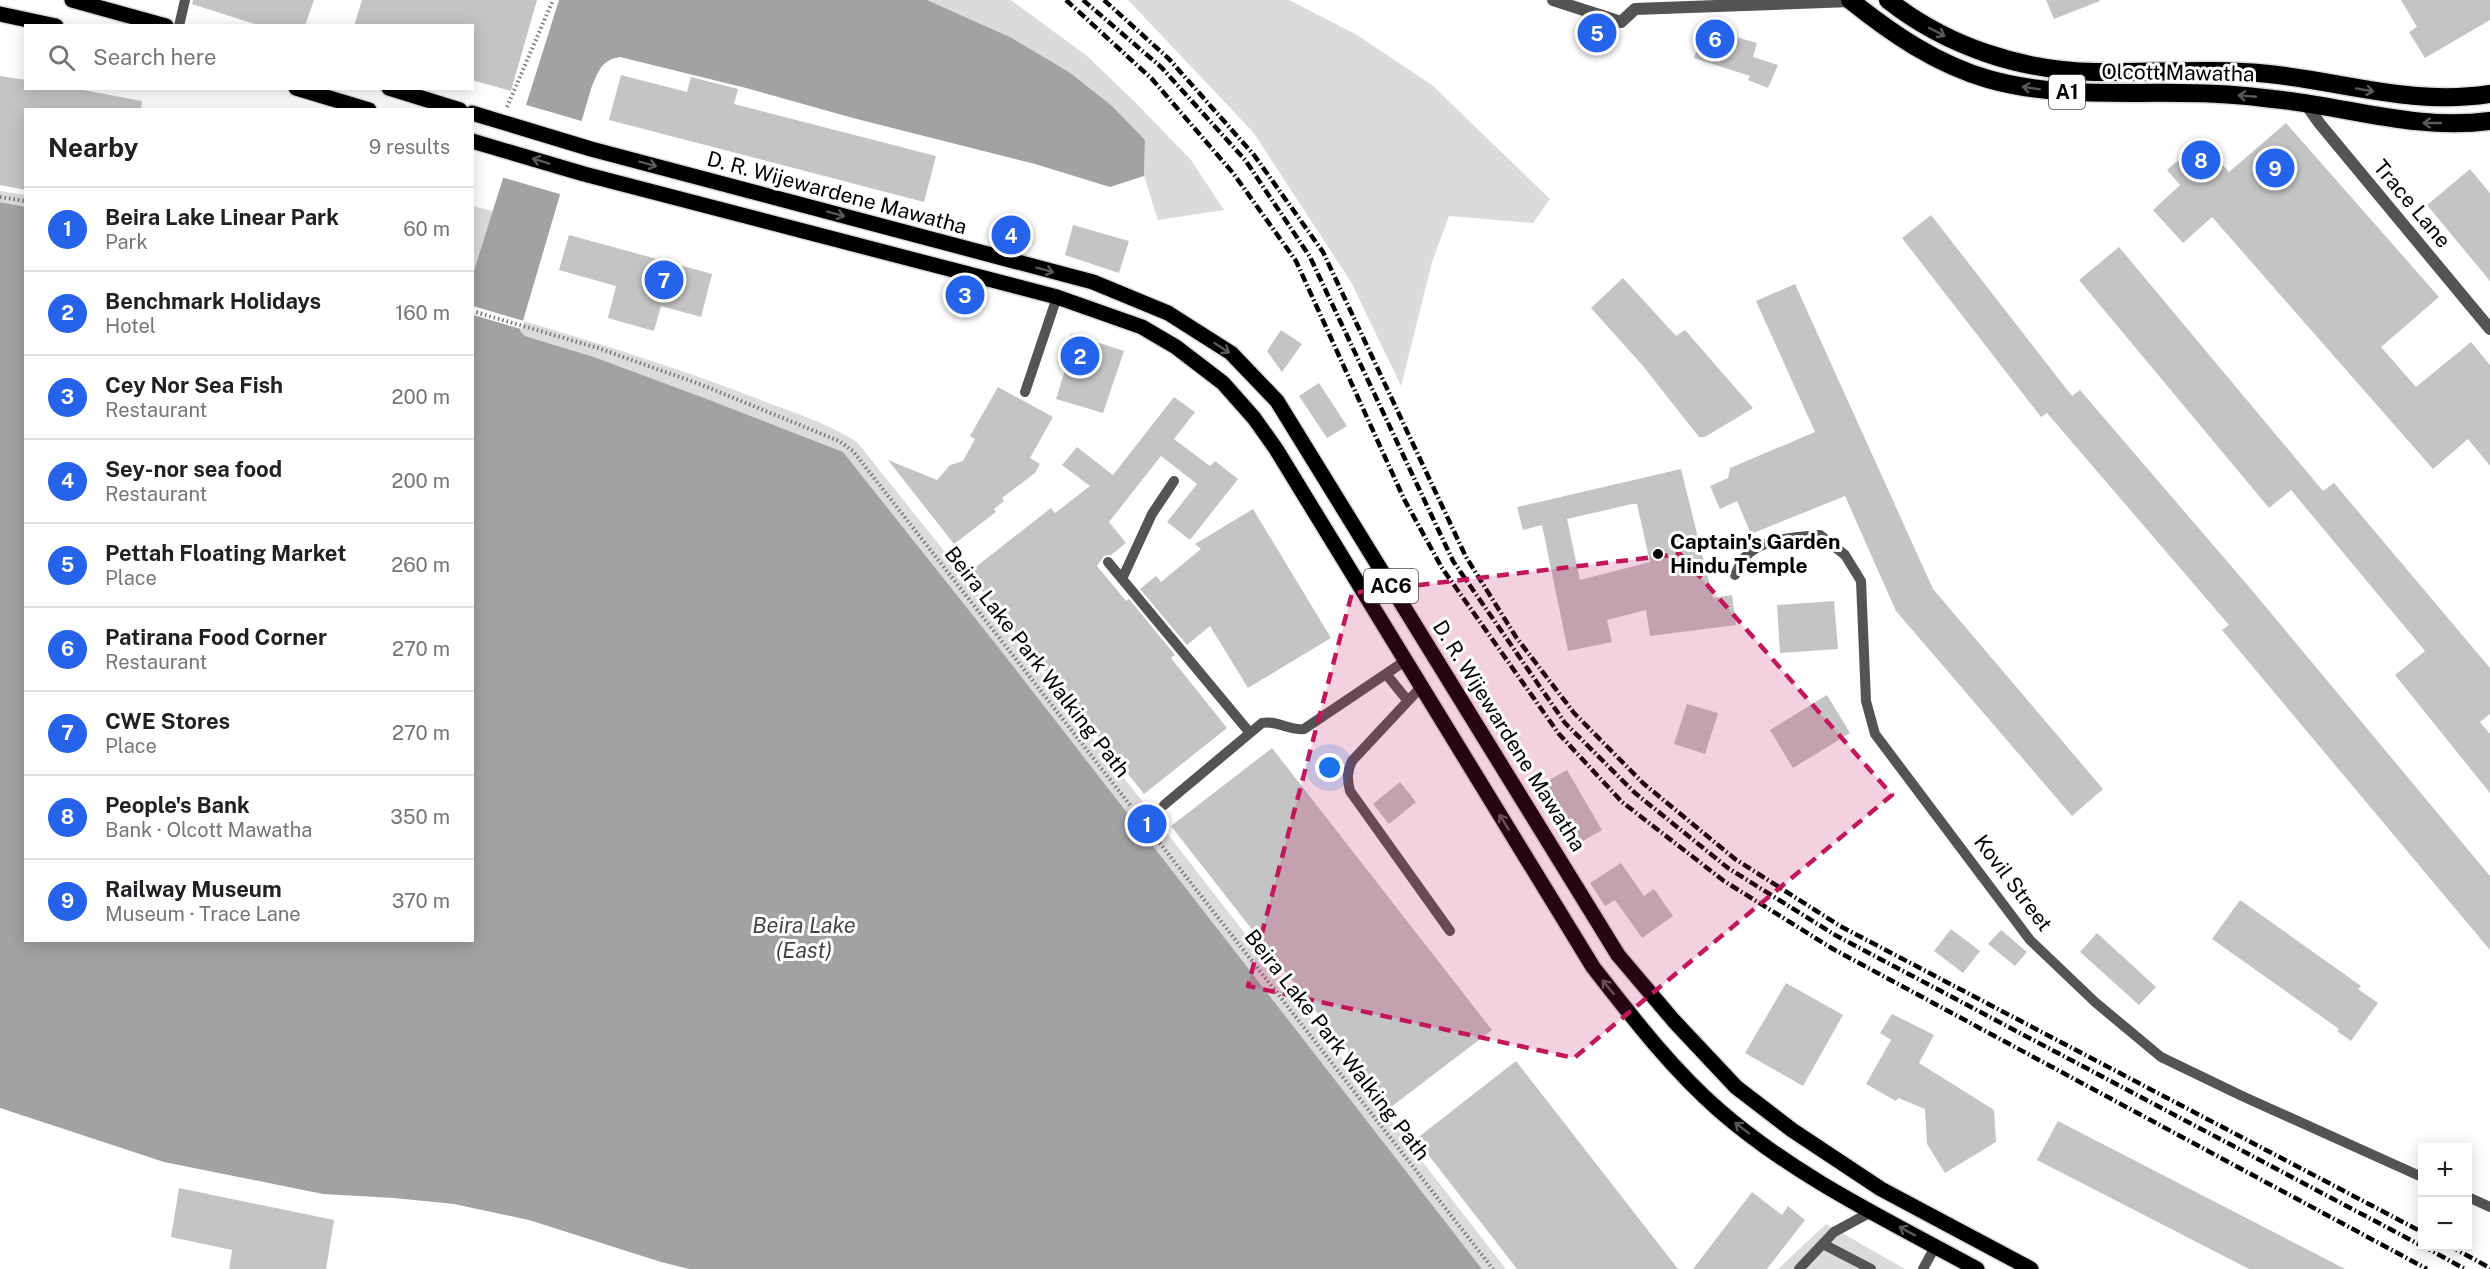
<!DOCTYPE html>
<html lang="en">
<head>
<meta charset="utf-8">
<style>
  :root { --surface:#fff; --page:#f2f2f2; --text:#202124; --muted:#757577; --line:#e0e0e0; --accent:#2563eb }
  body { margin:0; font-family:"Public Sans",sans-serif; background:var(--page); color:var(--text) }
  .controls { position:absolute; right:18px; bottom:18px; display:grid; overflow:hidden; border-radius:0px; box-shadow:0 3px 15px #0003 }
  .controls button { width:54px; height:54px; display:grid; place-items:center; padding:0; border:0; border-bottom:2px solid var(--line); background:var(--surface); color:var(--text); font:30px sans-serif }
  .you { position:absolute; left:1330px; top:768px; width:21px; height:21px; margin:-15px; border:4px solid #fff; border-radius:50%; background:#1a73e8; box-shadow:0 0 0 9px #1a73e833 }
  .badge { display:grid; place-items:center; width:39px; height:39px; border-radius:50%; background:var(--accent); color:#fff; font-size:20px; font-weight:700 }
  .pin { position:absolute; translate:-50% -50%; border:3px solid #fff; box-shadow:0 2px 6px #0006 }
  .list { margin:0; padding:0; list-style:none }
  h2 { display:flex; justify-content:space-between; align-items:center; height:78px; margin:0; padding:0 24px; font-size:26px }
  h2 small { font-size:20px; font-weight:400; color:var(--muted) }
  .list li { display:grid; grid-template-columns:39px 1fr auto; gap:18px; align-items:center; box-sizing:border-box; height:84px; padding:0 24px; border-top:2px solid var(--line) }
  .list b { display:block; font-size:22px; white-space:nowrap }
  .list p { margin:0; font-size:20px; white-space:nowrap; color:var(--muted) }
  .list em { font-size:20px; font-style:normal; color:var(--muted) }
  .icon { flex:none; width:33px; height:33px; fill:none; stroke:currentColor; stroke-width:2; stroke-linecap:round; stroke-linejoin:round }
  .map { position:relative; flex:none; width:2490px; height:1269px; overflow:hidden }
  .search { position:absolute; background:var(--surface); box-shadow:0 3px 15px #0003; left:24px; top:24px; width:450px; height:66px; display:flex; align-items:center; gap:15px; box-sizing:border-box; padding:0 21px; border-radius:0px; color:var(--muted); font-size:22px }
  .panel { position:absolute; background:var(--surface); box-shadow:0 3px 15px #0003; left:24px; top:108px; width:450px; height:834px; border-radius:0px }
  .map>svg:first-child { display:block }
  .green { fill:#dbdbdb }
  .water { fill:#a2a2a2 }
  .pier { fill:#fff }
  .building { fill:#c4c4c4; fill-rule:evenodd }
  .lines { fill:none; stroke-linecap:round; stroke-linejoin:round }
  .primary-casing { stroke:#dbdbdb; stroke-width:18 }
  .highway-casing { stroke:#dbdbdb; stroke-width:21 }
  .path { stroke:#767676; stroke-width:4; stroke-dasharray:1.5 3; stroke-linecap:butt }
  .lane { stroke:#545454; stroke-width:10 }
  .street { stroke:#545454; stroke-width:12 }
  .primary { stroke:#000; stroke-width:15 }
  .highway { stroke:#000; stroke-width:18 }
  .rail { stroke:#000; stroke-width:4.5; stroke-dasharray:9 3 1.5 3; stroke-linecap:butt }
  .oneway { stroke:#595959 }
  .marked { fill:#c2185b; fill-opacity:0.2; stroke:#c2185b; stroke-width:4.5; stroke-dasharray:12 8; stroke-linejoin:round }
  .poi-dot { fill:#000; stroke:#fff; stroke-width:2 }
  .labels { text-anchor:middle; stroke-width:6; stroke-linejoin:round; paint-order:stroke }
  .shield { fill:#fff; stroke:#4c4c4c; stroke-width:1.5 }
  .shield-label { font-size:20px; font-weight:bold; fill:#000 }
  .street-label { font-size:21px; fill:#000; stroke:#fff }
  .poi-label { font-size:21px; font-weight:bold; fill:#000; stroke:#fff; text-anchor:start }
  .water-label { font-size:22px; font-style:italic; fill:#434343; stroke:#fff }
</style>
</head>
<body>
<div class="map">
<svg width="2490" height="1269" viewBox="0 0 2490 1269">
  <rect width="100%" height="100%" fill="#fff"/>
  <path class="green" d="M927 0H1011L1087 56 1136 103 1191 160 1224 210 1158 220 1144 176 1145 140 1069 72 1010 37Z
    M1128 0H1289L1357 35 1432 85 1550 199 1533 223 1449 216 1432 262 1401 386 1351 282 1253 132Z
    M0 191 25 195V207L0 202Z
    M473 206 493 211 473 274Z
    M472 306C569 334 663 362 756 398 790 412 827 422 857 442L1065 702 1506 1269H1482L854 466 699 396 594 357 525 336Z
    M1826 1224 1837 1230 1905 1269H1778Z"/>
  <path class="water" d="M559 0H927L1010 37 1069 72 1112 106 1145 140 1144 176 1110 187 1035 164 853 118 746 88 620 57C601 60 598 72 591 89L520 331 525 336 594 357 699 396 843 452 1002 652 1482 1269H689L661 1262 529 1220 454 1204 394 1198 323 1194 164 1162 0 1108V202L26 207V940H472L473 274Z"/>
  <path class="pier" d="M523 104 585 122 563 195 501 177Z
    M473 306 524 321 521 329 473 315Z"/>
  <path class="building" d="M193 0H314L305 26H261L192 4Z
    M362 0H537L511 91 472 80V26H354Z
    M2046 0H2100V1L2054 19Z
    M2401 0H2490V20L2425 58 2409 32 2417 27Z
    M1704 28 1757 43 1753 57 1778 65 1768 88 1748 80 1750 76 1694 58Z
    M621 75 687 92 691 77 738 89 734 104 936 156 924 202 609 120Z
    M0 76 26 80V88H72L142 101 141 110H26V190L0 185Z
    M2286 123 2439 297 2381 347 2416 387 2471 342 2490 365V466L2468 439 2433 469 2212 217 2183 243 2153 210 2180 185 2167 170 2201 140 2229 172Z
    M2470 169 2490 193V281L2427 205Z
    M1931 215 2072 396 2080 390 2250 588 2490 876V950L2222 630 2229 625 2047 413 2041 417 1902 238Z
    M1073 225 1129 241 1119 273 1065 255Z
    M569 235 712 274 701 317 661 306 654 331 608 318 616 286 559 270Z
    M2119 247 2323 491 2334 483 2490 668V714L2480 722 2490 734V793L2395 675 2425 651 2291 490 2269 508 2079 280Z
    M1623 278 1676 336 1685 330 1753 408 1705 437H1699L1643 366 1591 308Z
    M1795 284 1933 589 2103 789 2072 816 1896 611 1845 496 1751 534 1737 501 1720 509 1710 486 1728 478 1730 468 1815 432 1756 301Z
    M1281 330 1302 344 1282 372 1267 351Z
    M1071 334 1124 351 1103 413 1056 399 1068 360 1063 358Z
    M1319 383 1347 426 1327 438 1299 396Z
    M998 387 1053 417 1030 458 1040 464 1035 473 1002 498 1004 501 994 509 996 512 954 544 888 460 937 480 950 465 963 461 975 439 970 436Z
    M1174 397 1195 412 1174 439 1210 466 1215 461 1238 479 1190 540 1167 522 1197 484 1161 456 1109 522 1126 543 1111 555 1104 556 1097 566 1126 601 1129 599 1175 655 1171 658 1227 728 1144 794 968 573 1051 508 1055 513 1090 486 1062 465 1077 447 1113 475Z
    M1681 469 1713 598 1732 595 1736 625 1650 636 1646 610 1607 620 1612 642 1568 651 1542 525 1523 530 1517 507ZM1632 504H1637L1650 562 1580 580 1567 519Z
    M1253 509 1331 638 1248 688 1210 626 1187 645 1140 589 1156 576 1161 582 1201 549 1195 544Z
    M1834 601 1838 649 1780 653 1777 605Z
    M1827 695 1850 733 1793 768 1770 730Z
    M1687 704 1718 713 1705 754 1674 744Z
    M1272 748 1492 1030 1391 1107 1171 826Z
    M1567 770 1602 830 1576 845 1542 784Z
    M1400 782 1416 802 1389 824 1373 804Z
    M1621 863 1644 896 1654 889 1673 916 1642 938 1615 900 1605 906 1590 883Z
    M2240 900 2361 986 2358 989 2378 1003 2351 1041 2337 1031 2339 1029 2212 939Z
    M1951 929 1980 951 1963 973 1934 951Z
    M2001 930 2027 952 2015 966 1988 944Z
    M2097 933 2156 987 2139 1005 2080 952Z
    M1786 983 1843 1015 1803 1086 1745 1053Z
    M1892 1014 1934 1035 1919 1063 1994 1110 1996 1142 1945 1173 1927 1144 1925 1109 1898 1098 1896 1101 1866 1084 1891 1040 1880 1033Z
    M1516 1061 1678 1269H1517L1416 1139Z
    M2058 1121 2345 1269H2249L2037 1160Z
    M179 1188 334 1220 326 1269H229L232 1250 171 1237Z
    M1752 1192 1782 1215 1788 1206 1805 1220 1767 1269H1693Z"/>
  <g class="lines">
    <defs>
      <path id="primary" d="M72 0 166 26
        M0 14 56 26
        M296 88 369 110
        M389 88 460 110
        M472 113 591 149 1093 282 1168 313 1231 353 1277 401 1618 955 1674 1021 1736 1087 1792 1130 1881 1189 2031 1269
        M472 141 584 174 1057 297 1142 327 1176 347 1223 383 1254 418 1276 449 1593 967C1632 1017 1672 1069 1720 1111 1796 1177 1889 1221 1977 1269"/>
      <path id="highway" d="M1850 0C1891 33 1936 64 1988 79 2051 97 2117 92 2182 93 2213 93 2243 95 2273 99 2346 106 2416 131 2490 121
        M1888 0C1946 46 2021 71 2095 72 2153 73 2211 68 2269 74 2344 82 2414 106 2490 94"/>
    </defs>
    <use href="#primary" class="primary-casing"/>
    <use href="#highway" class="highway-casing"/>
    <path class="path" d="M507 107 553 0
      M0 197 26 201
      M472 311 598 348 702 385 839 441 853 451 1493 1269"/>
    <path class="lane" d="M179 26 185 0
      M1025 392 1057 297
      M1108 562 1250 733
      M1735 575C1738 570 1740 563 1744 558 1762 538 1796 537 1820 535L1845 555 1861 581 1866 701 1875 734 2030 940 2095 1002 2161 1057 2242 1096 2422 1177
      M1122 579 1152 514 1174 481
      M1386 674 1408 701
      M1422 686 1352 761C1347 772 1347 779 1350 791L1450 931
      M1164 805 1262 723C1278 720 1288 731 1304 729L1405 661
      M2468 1197 2490 1207
      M1823 1244 1871 1269
      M1799 1269 1834 1232 1871 1212
      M1923 1269 1935 1247"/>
    <path class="street" d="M1553 0 1621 22 1635 9 1851 1
      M2305 103 2320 124 2490 329"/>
    <use href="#primary" class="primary"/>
    <use href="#highway" class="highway"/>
    <path class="rail" d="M1066 0 1152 79 1233 173 1296 261 1404 499 1442 568 1559 734 1622 802 1724 881 1833 949 2427 1269
      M1083 0 1161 67 1246 161 1310 257 1453 561 1565 723 1635 793 1728 868 1835 935 2422 1246
      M1104 0 1169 59 1254 155 1323 252 1466 557 1516 637 1574 713 1644 784 1735 859 1840 926 2422 1232
      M2423 1246 2465 1269
      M2450 1246 2490 1268"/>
  </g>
  <defs><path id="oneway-shaft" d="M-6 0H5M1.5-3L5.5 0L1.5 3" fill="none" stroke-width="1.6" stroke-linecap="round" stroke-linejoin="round" transform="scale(1.5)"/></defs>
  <g class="oneway">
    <use href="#oneway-shaft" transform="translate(1937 32) rotate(28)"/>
    <use href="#oneway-shaft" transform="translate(2031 88) rotate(-171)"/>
    <use href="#oneway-shaft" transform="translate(2365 90) rotate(10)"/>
    <use href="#oneway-shaft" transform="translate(2247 96) rotate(-175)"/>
    <use href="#oneway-shaft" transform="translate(2432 123) rotate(-180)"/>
    <use href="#oneway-shaft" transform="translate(541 161) rotate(-163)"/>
    <use href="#oneway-shaft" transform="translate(648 164) rotate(15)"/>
    <use href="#oneway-shaft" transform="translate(836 214) rotate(15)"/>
    <use href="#oneway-shaft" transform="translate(1045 270) rotate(15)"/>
    <use href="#oneway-shaft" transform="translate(1222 348) rotate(33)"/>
    <use href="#oneway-shaft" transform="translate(1504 822) rotate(-121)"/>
    <use href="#oneway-shaft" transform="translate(1608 987) rotate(-129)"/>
    <use href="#oneway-shaft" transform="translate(1742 1128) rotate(-143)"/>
    <use href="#oneway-shaft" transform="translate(1907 1231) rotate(-151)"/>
  </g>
  <path class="marked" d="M1680 554 1892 795 1574 1058 1248 986 1352 593Z"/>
  <circle class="poi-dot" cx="1658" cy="554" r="6"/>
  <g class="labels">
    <g class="shield">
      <rect x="2049" y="75" width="36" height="34" rx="4.5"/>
      <rect x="1364" y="569" width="54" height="34" rx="4.5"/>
    </g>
    <g class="shield-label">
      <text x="2067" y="99">A1</text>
      <text x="1391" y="593">AC6</text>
    </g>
    <g class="street-label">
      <text transform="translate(2178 73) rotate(1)" y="7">Olcott Mawatha</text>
      <text transform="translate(837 193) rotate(15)" y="7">D. R. Wijewardene Mawatha</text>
      <text transform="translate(2412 204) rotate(50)" y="7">Trace Lane</text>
      <text transform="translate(1037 662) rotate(52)" y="7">Beira Lake Park Walking Path</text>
      <text transform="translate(1509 736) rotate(58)" y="7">D. R. Wijewardene Mawatha</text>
      <text transform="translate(2013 883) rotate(53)" y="7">Kovil Street</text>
      <text transform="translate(1337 1045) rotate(52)" y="7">Beira Lake Park Walking Path</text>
    </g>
    <g class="poi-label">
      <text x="1670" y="549">Captain's Garden<tspan x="1670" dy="24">Hindu Temple</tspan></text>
    </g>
    <g class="water-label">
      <text x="804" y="933">Beira Lake<tspan x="804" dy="25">(East)</tspan></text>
    </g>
  </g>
</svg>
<div class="controls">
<button>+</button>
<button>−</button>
</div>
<div class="you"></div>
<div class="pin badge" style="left:1147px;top:824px">1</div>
<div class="pin badge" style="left:1080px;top:356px">2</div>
<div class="pin badge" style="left:965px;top:295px">3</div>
<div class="pin badge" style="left:1011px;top:235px">4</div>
<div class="pin badge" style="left:1597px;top:33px">5</div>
<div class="pin badge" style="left:1715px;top:39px">6</div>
<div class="pin badge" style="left:664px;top:280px">7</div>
<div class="pin badge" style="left:2201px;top:160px">8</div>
<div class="pin badge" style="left:2275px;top:168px">9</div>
<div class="search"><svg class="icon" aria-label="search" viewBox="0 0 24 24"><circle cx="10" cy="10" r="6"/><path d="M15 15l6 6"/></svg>Search here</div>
<section class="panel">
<h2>Nearby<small>9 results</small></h2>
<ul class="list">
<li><span class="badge">1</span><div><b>Beira Lake Linear Park</b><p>Park</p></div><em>60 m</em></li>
<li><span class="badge">2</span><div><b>Benchmark Holidays</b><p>Hotel</p></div><em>160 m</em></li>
<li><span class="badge">3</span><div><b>Cey Nor Sea Fish</b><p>Restaurant</p></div><em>200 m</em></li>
<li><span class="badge">4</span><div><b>Sey-nor sea food</b><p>Restaurant</p></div><em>200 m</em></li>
<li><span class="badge">5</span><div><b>Pettah Floating Market</b><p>Place</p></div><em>260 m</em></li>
<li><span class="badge">6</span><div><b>Patirana Food Corner</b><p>Restaurant</p></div><em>270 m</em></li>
<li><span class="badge">7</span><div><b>CWE Stores</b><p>Place</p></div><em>270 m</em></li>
<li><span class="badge">8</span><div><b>People's Bank</b><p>Bank · Olcott Mawatha</p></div><em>350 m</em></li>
<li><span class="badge">9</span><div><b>Railway Museum</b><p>Museum · Trace Lane</p></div><em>370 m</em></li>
</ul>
</section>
</div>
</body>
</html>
